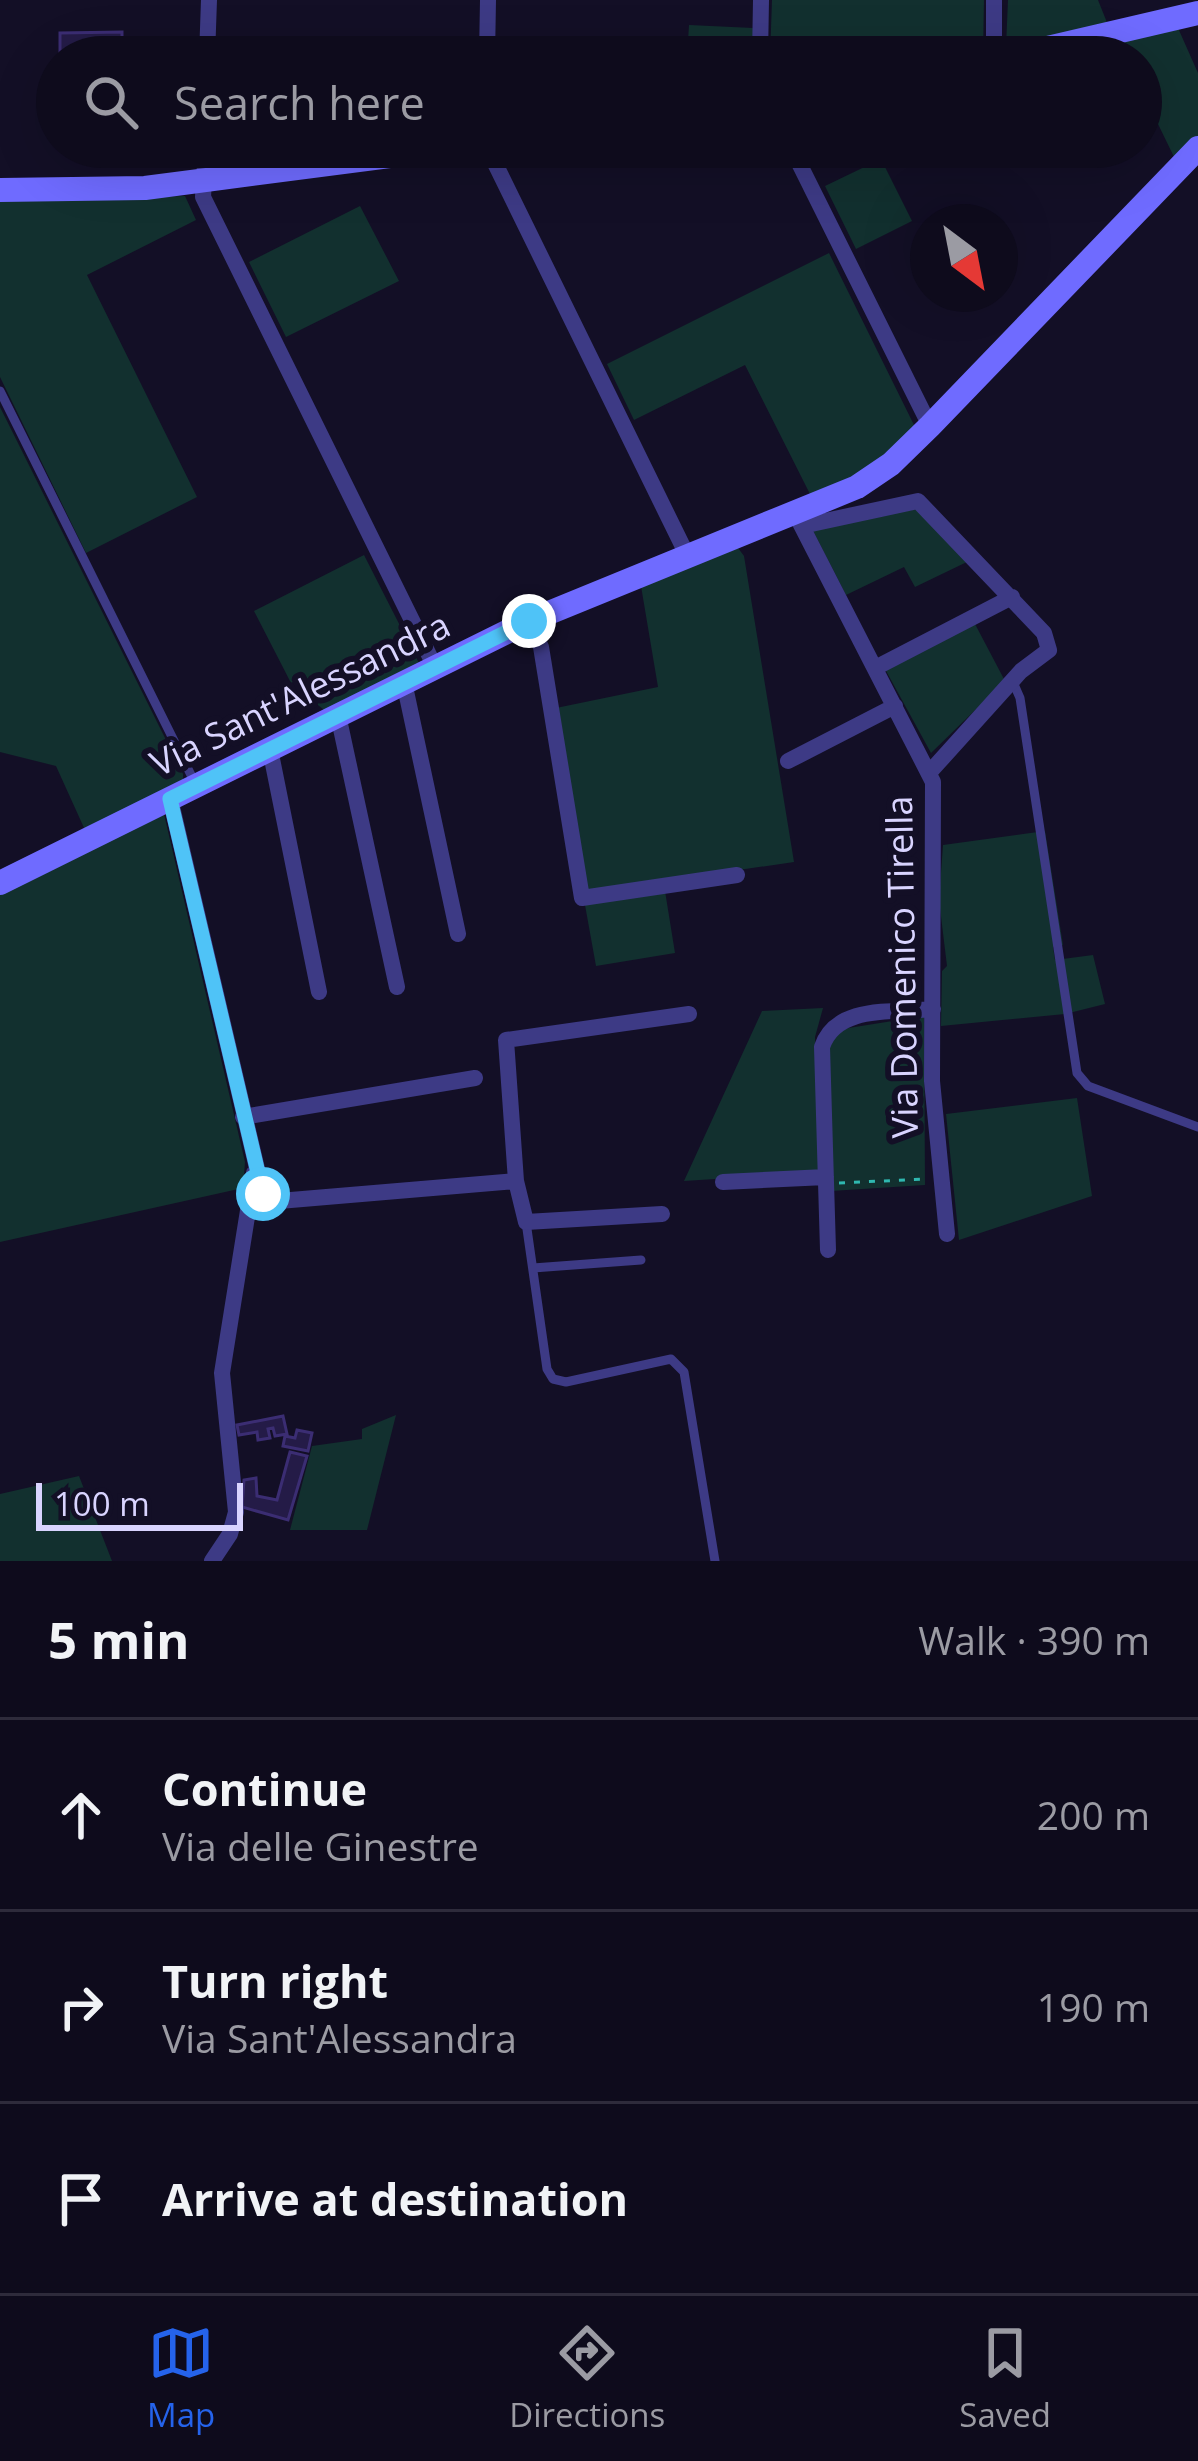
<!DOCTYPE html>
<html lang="en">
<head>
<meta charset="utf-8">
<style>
  :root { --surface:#0e0b1c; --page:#1c1929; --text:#f1f3f6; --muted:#9b9ba3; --line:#2e2b3b; --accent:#2563eb }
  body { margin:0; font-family:"Open Sans",sans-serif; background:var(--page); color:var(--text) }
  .compass { position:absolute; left:910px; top:204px; width:108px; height:108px; border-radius:50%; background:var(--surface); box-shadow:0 12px 48px #0002; rotate:148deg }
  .scale { position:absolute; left:36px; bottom:30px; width:207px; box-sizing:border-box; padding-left:12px; border:6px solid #d9d4ff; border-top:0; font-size:33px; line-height:42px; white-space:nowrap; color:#d9d4ff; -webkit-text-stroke:9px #130f26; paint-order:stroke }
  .stop { position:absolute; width:36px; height:36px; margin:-27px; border:9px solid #4fc3f7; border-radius:50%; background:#fff }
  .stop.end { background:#4fc3f7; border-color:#fff; box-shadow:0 3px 12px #0008 }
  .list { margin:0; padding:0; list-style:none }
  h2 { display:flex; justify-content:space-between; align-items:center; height:156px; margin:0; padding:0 48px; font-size:51px }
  h2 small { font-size:39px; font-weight:400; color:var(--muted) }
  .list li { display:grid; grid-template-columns:78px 1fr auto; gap:36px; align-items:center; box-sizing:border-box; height:192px; padding:0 48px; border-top:3px solid var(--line) }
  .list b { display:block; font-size:45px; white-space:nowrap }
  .list p { margin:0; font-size:39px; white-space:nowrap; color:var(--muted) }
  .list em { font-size:39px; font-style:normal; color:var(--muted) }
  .icon { flex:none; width:66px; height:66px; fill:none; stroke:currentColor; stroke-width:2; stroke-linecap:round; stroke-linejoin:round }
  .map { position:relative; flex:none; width:1198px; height:1561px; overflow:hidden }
  .search { position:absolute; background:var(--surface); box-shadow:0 12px 48px #0002; left:36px; right:36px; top:36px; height:132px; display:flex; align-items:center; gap:30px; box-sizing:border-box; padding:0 42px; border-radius:66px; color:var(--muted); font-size:45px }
  .sheet { height:732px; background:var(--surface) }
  nav { display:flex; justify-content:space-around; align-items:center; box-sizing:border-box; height:168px; border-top:3px solid var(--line); background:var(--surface); font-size:33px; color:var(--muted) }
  nav a { display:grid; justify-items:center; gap:6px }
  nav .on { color:var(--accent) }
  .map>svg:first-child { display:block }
  .green { fill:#12302f }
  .building { fill:#241b47; stroke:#3b2d73; stroke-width:3 }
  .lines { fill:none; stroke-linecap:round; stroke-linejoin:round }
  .path { stroke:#2fb8b0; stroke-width:3; stroke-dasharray:6 9; stroke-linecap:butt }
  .lane { stroke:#3d3a85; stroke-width:9 }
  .street { stroke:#3d3a85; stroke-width:16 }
  .secondary { stroke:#6f6bff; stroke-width:24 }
  .route { stroke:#4fc3f7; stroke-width:15 }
  .labels { text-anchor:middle; stroke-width:12; stroke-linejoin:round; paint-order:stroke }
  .street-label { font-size:36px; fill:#d9d4ff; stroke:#130f26 }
</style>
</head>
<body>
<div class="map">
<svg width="1198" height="1561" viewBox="0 0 1198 1561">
  <rect width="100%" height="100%" fill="#130f26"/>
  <path class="green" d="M772 0H984L983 55 770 57Z
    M1008 0H1098L1108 25 1006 47Z
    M689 25 753 28V57H687Z
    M1178 28 1198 73V136L1175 159 1141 89V57H1125L1119 43Z
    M339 41 476 43 475 57H338Z
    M881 159 912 221 856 249 825 186Z
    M185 196 196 220 87 275 197 497 86 553 0 377V201Z
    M360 206 399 281 286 337 249 262Z
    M829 253 915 427 863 474 812 498 745 365 634 420 607 364Z
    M0 407 183 774V785L85 830 56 766 0 752Z
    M918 509 971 560 915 587 904 567 846 595 811 527Z
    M738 548 744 556 794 862 588 892 556 708 658 687 641 586Z
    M364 555 421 667 328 713 314 702 303 677 291 683 254 611Z
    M975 624 1005 681 931 753 885 669Z
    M164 814 245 1162 243 1188 0 1242V895Z
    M1045 831 1063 945 1053 947 1055 960 1093 955 1105 1004 1065 1014 941 1026 942 971 947 966 939 900 943 845Z
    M665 891 675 953 596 966 585 905Z
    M823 1008 815 1037 820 1172 684 1181 762 1011Z
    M924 1016 925 1185 831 1191 827 1045 836 1030Z
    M1077 1098 1092 1196 959 1240 946 1114Z
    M396 1415 367 1530H290L312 1446 362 1439V1429Z
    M79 1476 112 1561H0V1494Z"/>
  <path class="building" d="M122 32V55L60 56V33Z
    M283 1416 287 1434 275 1436 273 1428 268 1429 270 1438 258 1440 257 1432 239 1435 237 1425Z
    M297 1430 312 1433 308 1451 283 1446 285 1436 295 1438Z
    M290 1452 307 1456 288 1520 242 1507 244 1480 256 1478 257 1496 277 1500Z"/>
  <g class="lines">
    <path class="path" d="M839 1183 926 1179"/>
    <path class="lane" d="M0 391 196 785
      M1013 682 1020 698 1077 1073 1088 1086 1198 1127
      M526 1222 547 1369 553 1379 566 1382 671 1359 684 1372 715 1561
      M533 1268 641 1260"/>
    <path class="street" d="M207 57 209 0
      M487 57 488 0
      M760 57 761 0
      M994 57V0
      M206 147 203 197 435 667
      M487 147 687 555
      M791 147 930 426
      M796 515 933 782 932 1081 947 1234
      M802 526 918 501 1044 633 1049 650 1021 671 929 773
      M529 621 541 647 582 898 737 875
      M875 668 1012 597
      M404 682 458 934
      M338 715 397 987
      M270 749 319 992
      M788 761 895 706
      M170 798 263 1194 279 1201 516 1181 526 1222 662 1214
      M243 1117 475 1078
      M516 1181 506 1040 689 1014
      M723 1182 826 1177
      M828 1250 822 1047C836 1004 895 1013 933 1009
      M212 1561 230 1534 236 1512 222 1373 254 1173"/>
    <path class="secondary" d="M1009 57 1198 13
      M0 190 145 188 459 147
      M0 883 529 621 857 487 891 464 930 426 1198 148"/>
  </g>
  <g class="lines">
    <path class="route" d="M263 1194 170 799 529 621"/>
  </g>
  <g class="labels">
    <g class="street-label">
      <text transform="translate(300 694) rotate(-26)" y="13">Via Sant'Alessandra</text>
      <text transform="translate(902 967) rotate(-91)" y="13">Via Domenico Tirella</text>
    </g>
  </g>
</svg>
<svg class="compass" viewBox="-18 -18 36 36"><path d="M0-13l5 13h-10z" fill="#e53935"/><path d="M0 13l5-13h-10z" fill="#9b9ba3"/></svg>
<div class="scale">100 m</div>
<div class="stop" style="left:263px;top:1194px"></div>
<div class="stop end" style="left:529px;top:621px"></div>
<div class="search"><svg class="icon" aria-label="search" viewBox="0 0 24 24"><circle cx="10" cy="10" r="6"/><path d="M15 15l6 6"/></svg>Search here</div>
</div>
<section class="sheet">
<h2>5 min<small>Walk · 390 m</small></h2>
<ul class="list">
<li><svg class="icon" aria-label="ahead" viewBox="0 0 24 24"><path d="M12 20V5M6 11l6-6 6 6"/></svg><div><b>Continue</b><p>Via delle Ginestre</p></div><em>200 m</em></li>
<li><svg class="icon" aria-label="right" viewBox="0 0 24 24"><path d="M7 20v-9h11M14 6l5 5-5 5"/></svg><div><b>Turn right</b><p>Via Sant'Alessandra</p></div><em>190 m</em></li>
<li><svg class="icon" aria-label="arrive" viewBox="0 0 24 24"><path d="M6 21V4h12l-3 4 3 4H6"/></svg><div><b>Arrive at destination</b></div></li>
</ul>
</section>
<nav>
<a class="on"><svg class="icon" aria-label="map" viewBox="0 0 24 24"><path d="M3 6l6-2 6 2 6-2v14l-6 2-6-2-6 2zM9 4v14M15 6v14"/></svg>Map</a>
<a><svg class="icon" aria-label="directions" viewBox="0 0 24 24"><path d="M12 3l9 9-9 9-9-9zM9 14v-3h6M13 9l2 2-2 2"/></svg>Directions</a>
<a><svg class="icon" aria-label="saved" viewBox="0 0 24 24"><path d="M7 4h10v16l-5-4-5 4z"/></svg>Saved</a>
</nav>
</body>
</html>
